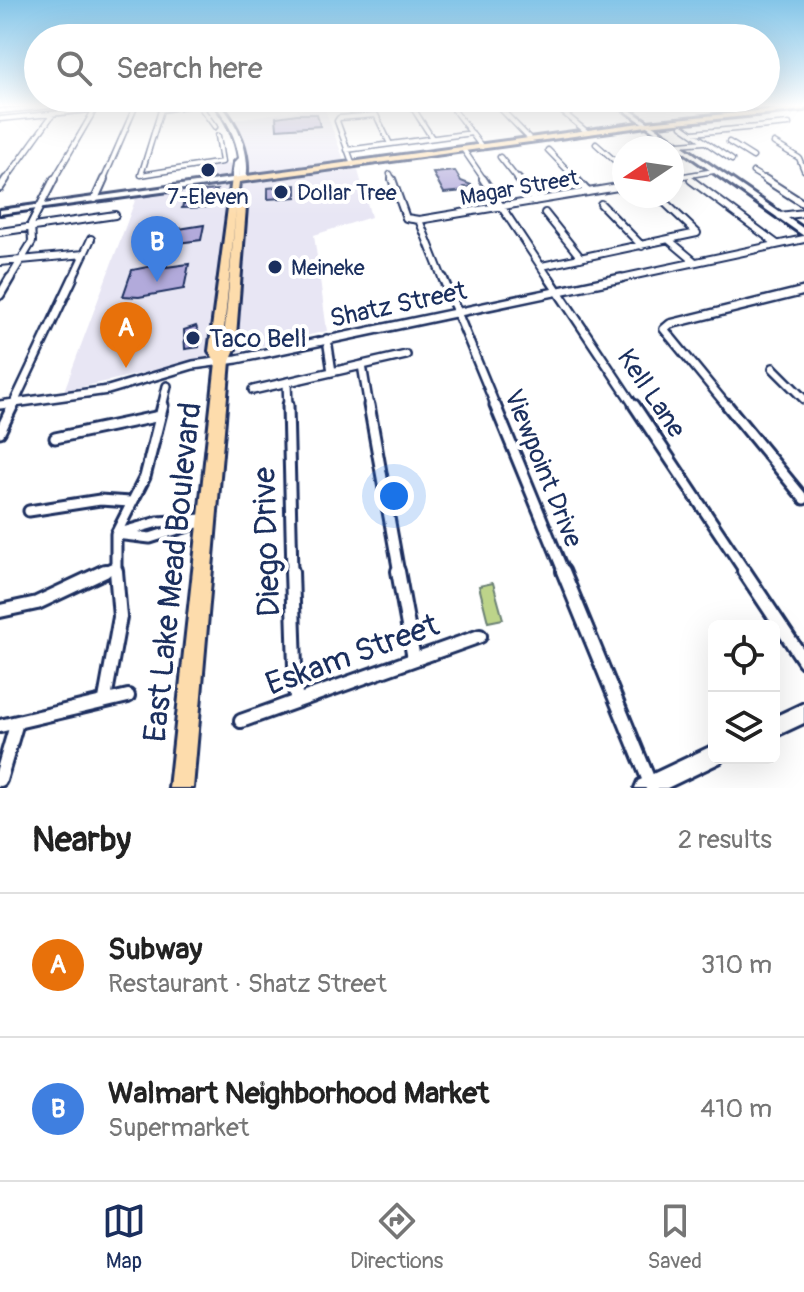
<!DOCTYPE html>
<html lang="en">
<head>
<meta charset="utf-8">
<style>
  :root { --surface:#fff; --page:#f2f2f2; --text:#222; --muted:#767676; --line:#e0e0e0; --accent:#1b2f5e }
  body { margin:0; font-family:Pangolin,sans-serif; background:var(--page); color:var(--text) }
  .controls { position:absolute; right:24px; bottom:24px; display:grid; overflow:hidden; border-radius:12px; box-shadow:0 8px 32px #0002 }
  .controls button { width:72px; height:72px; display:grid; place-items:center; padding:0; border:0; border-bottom:2px solid var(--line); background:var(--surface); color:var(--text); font:40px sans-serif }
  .compass { position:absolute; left:612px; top:136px; width:72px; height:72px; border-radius:50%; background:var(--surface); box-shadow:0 8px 32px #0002; rotate:257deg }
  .you { position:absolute; left:394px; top:496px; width:28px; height:28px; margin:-20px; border:6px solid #fff; border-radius:50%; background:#1a73e8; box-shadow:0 0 0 12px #1a73e833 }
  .badge { display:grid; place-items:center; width:52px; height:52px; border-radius:50%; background:var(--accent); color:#fff; font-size:26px; font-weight:700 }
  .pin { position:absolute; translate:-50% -66px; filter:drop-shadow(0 2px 4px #0008) }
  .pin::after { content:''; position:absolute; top:42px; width:28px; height:24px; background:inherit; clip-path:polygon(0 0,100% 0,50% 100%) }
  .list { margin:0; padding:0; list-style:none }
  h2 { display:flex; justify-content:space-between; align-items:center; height:104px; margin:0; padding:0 32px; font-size:34px }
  h2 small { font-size:26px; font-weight:400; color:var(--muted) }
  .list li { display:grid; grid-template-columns:52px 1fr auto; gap:24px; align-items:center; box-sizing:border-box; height:144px; padding:0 32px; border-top:2px solid var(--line) }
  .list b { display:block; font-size:30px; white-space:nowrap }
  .list p { margin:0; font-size:26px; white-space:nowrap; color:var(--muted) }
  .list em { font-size:26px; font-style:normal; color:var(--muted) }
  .icon { flex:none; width:44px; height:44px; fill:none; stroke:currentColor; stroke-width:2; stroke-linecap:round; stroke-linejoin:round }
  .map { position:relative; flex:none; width:804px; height:788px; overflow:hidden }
  .search { position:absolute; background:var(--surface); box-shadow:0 8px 32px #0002; left:24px; right:24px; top:24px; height:88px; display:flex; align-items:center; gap:20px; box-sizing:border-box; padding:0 28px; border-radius:44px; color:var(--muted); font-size:30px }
  .sheet { height:392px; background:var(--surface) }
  nav { display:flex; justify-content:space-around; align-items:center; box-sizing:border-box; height:112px; border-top:2px solid var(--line); background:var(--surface); font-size:22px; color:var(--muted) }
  nav a { display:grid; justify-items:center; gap:4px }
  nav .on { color:var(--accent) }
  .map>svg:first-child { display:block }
  .built { fill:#e8e6f4 }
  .green { fill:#bdd48a; stroke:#6c8274; stroke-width:2 }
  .building { fill:#b2aadb; stroke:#1b2f5e; stroke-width:2 }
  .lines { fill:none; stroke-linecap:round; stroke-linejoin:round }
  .street-far4-casing { stroke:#1b2f5e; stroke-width:7 }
  .street-far3-casing { stroke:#1b2f5e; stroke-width:10 }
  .street-far2-casing { stroke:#1b2f5e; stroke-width:12 }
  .street-far1-casing { stroke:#1b2f5e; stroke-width:15 }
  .street-casing { stroke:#1b2f5e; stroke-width:18 }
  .secondary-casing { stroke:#1b2f5e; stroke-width:6 }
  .primary-casing { stroke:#1b2f5e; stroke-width:6 }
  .street-far4 { stroke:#fff; stroke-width:4 }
  .street-far3 { stroke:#fff; stroke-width:6 }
  .street-far2 { stroke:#fff; stroke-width:7 }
  .street-far1 { stroke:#fff; stroke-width:9 }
  .street { stroke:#fff; stroke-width:12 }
  .secondary { fill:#fff; fill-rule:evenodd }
  .primary { fill:#fddcac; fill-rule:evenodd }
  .poi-dot { fill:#1b2f5e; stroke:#fff; stroke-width:3 }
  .labels { text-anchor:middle; stroke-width:8; stroke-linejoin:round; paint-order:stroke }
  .far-street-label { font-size:22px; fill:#1b2f5e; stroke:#fff }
  .far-poi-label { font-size:22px; fill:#1b2f5e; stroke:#fff; text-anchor:start }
  .street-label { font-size:26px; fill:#1b2f5e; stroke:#fff }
  .poi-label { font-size:26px; fill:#1b2f5e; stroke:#fff; text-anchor:start }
  .near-street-label { font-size:32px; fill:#1b2f5e; stroke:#fff }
</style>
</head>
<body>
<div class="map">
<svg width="804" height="788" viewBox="0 0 804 788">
  <rect width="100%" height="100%" fill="#fff"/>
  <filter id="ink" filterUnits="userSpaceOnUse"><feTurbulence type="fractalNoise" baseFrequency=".0125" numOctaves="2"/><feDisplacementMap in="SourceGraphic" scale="16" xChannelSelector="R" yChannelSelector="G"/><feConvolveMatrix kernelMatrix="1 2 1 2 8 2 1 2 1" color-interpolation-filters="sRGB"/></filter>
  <g filter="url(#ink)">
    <path class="built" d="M324 107 347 168 357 167 371 217 314 235 327 331 64 391 136 198 128 190 200 180 203 166 248 163 236 119Z"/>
    <path class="green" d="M493 583 503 619 488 622 479 586Z"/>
    <path class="building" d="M297 114H317L320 126 277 129 276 117Z
      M455 171 461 181 474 186 464 187 466 191 444 193 433 173Z
      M296 185V197L268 199V188Z
      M217 190 211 207 182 208 183 204 201 202 203 191Z
      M204 225 201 240 169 244 173 230Z
      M167 263 166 267 189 264 184 289 139 297 123 296 132 270Z
      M196 326 200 336 199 347 185 349 184 330Z"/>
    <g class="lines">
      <defs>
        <path id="street-far4" d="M192 105 161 110 141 175 222 162 218 136
          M199 105 215 127
          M411 105 432 138
          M450 105 482 147
          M497 105 531 140
          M554 105 587 132
          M0 111 62 105
          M0 119 140 105
          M682 126 732 160
          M693 133 789 124
          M729 142 753 157
          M774 143 799 158 804 170
          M596 144 624 169
          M679 144 704 142
          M463 149 485 181
          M347 150 472 133
          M548 150 578 181
          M500 157 519 181
          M353 165 337 121 339 118 376 115 390 144
          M753 172 768 181
          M390 174 393 181
          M672 178 714 171
          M5 181 53 114
          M53 181 95 109
          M103 181 136 105"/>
        <path id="street-far3" d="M392 179 406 218 419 220 443 280
          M483 179 550 280
          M518 179 535 201
          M576 179 588 192
          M765 179 804 204
          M691 180 777 244
          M0 188 6 179
          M95 199 104 179
          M601 204 642 246
          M545 213 581 258
          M780 216 804 213
          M419 220 624 186
          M0 232 115 215
          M669 240 694 261
          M0 262 84 254
          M542 266 697 233 658 196
          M9 280 32 242 31 224 54 179
          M72 280 91 239
          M612 280 804 239"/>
        <path id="street-far2" d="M443 278 496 407
          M549 278 635 407
          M0 295 10 278
          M327 339 332 372
          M362 365 369 407
          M773 368 804 399
          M287 382 288 407
          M253 390 406 355
          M0 405 108 390 193 365 237 359 621 278
          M12 407 73 278
          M162 407 167 386
          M728 407 664 329 670 324 804 291"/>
        <path id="street-far1" d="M288 405 292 573
          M369 405 399 573
          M495 405 564 573
          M634 405 746 573
          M727 405 804 499
          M0 432 13 405
          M55 438 160 416
          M29 511 100 500 130 502
          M116 534 150 538 207 520
          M116 534 158 522 202 519
          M100 573 116 566
          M116 573V534L145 477 163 405"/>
        <path id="street" d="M292 571 296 700
          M398 571 414 659
          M563 571 652 788
          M744 571 804 661
          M0 611 37 603 105 571
          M105 699 120 617 116 571
          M241 721 480 636
          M0 726 128 696
          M0 780 17 722"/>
        <path id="secondary" d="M215 105H221C238 125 251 153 246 180L239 178 240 168 239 180 235 182 0 214V210L232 178 234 163 239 158C236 138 228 121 215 105Z
          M617 105H623L804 229V236Z
          M804 703V723L774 737V717Z
          M714 745V758H723L721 762 667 788H635L638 781Z"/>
        <path id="primary" d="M804 106V110L647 126 239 182 236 207 241 204 246 207 235 349 230 361 193 788H169L216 362 209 351 232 178 647 122ZM236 208 223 349 222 350Z"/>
      </defs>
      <use href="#street-far4" class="street-far4-casing"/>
      <use href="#street-far3" class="street-far3-casing"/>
      <use href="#street-far2" class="street-far2-casing"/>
      <use href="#street-far1" class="street-far1-casing"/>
      <use href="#street" class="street-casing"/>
      <use href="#secondary" class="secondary-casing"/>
      <use href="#primary" class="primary-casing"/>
      <use href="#street-far4" class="street-far4"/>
      <use href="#street-far3" class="street-far3"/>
      <use href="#street-far2" class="street-far2"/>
      <use href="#street-far1" class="street-far1"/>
      <use href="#street" class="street"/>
      <use href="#secondary" class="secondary"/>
      <use href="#primary" class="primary"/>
    </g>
  </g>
  <linearGradient id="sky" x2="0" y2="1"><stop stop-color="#84c5e8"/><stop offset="0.49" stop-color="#fff"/><stop offset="1" stop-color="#fff" stop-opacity="0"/></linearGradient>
  <rect width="804" height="215" fill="url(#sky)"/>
  <g class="poi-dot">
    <circle cx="208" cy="170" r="8"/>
    <circle cx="281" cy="192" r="8"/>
    <circle cx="275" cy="267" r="8"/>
    <circle cx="193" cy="338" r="8"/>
  </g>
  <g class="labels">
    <g class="far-street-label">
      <text transform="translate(519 187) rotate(-10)" y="8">Magar Street</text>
    </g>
    <g class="far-poi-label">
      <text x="297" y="200">Dollar Tree</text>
      <text x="208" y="204" text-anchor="middle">7-Eleven</text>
      <text x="291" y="275">Meineke</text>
    </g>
    <g class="street-label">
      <text transform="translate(398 304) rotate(-12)" y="9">Shatz Street</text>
      <text transform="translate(652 393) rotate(56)" y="9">Kell Lane</text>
      <text transform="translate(544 468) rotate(68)" y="9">Viewpoint Drive</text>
    </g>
    <g class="poi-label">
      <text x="209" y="347">Taco Bell</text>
    </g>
    <g class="near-street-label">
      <text transform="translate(266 542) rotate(-92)" y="11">Diego Drive</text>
      <text transform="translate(172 572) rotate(-84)" y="11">East Lake Mead Boulevard</text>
      <text transform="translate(352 654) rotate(-20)" y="11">Eskam Street</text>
    </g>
  </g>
</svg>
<div class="controls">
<button><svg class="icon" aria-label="locate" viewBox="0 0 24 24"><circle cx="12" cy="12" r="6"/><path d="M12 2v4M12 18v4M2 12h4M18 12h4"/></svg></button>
<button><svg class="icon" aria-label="layers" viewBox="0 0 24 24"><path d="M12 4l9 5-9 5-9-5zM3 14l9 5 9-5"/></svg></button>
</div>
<svg class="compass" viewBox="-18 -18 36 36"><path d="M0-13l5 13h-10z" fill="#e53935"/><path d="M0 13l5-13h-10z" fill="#767676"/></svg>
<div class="you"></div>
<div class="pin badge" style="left:126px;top:368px;background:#e8710a">A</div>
<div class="pin badge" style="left:157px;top:282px;background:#3f7fe0">B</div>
<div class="search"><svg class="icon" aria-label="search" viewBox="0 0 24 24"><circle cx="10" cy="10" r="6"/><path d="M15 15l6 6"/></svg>Search here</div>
</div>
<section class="sheet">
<h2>Nearby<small>2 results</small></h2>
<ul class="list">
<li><span class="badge" style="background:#e8710a">A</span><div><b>Subway</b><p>Restaurant · Shatz Street</p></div><em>310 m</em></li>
<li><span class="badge" style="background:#3f7fe0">B</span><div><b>Walmart Neighborhood Market</b><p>Supermarket</p></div><em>410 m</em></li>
</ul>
</section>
<nav>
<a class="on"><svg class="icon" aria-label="map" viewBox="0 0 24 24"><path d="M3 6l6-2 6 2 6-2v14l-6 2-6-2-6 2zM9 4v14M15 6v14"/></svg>Map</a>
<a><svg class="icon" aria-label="directions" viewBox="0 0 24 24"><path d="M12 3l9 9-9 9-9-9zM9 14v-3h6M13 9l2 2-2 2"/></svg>Directions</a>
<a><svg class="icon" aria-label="saved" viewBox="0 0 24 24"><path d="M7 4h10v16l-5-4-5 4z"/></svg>Saved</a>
</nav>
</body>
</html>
